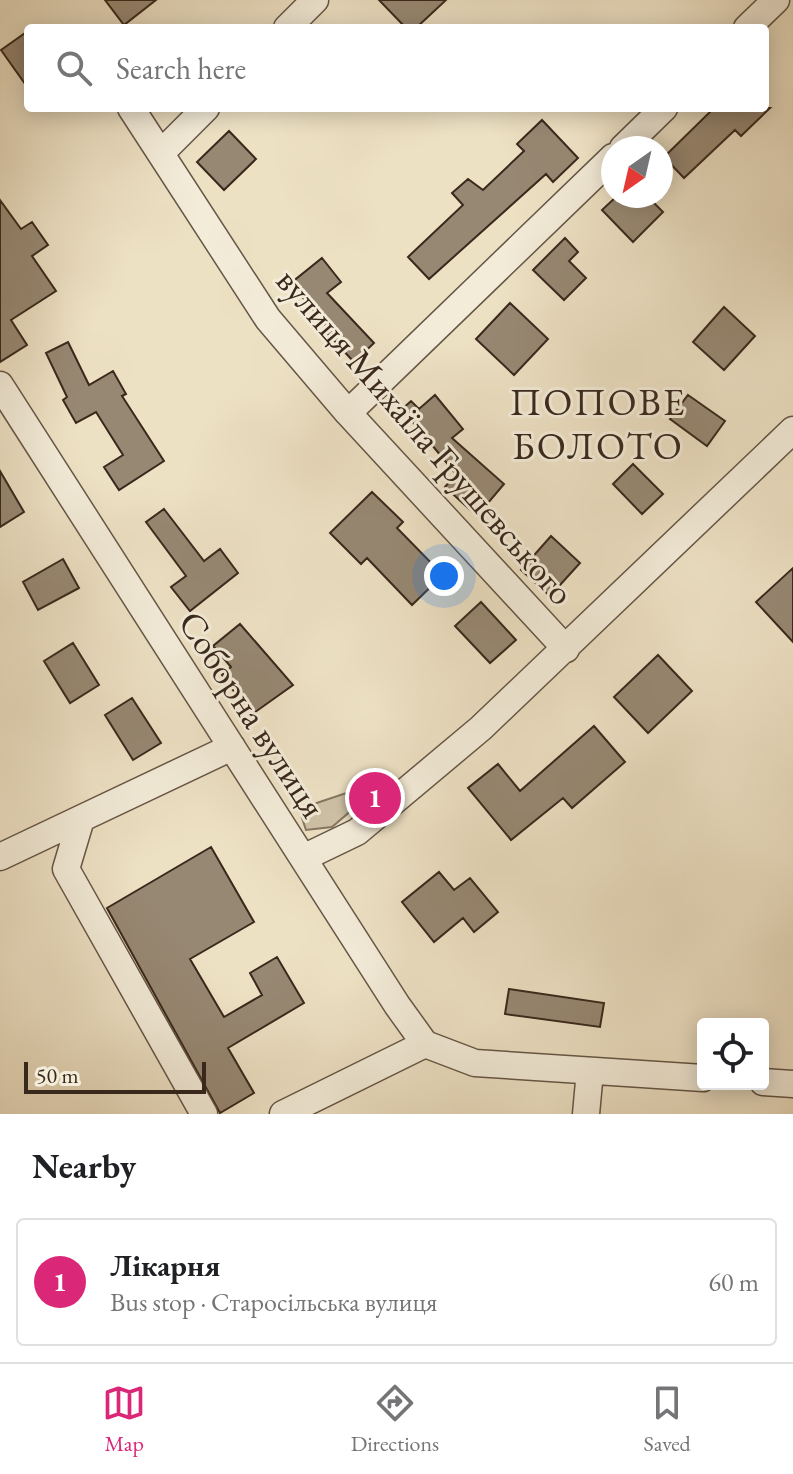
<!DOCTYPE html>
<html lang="en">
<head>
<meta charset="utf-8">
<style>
  :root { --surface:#fff; --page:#f2f2f2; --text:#202124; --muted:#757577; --line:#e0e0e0; --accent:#db2777 }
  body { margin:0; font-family:"EB Garamond",serif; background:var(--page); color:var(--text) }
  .controls { position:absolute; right:24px; bottom:24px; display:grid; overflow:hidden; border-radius:8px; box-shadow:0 4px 20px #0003 }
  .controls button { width:72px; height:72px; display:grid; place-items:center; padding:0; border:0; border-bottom:2px solid var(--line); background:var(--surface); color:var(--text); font:40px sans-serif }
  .compass { position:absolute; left:601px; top:136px; width:72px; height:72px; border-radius:50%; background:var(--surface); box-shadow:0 4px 20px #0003; rotate:214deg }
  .scale { position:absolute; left:24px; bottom:20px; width:182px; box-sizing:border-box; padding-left:8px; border:4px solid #39281c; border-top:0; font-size:22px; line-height:28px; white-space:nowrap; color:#39281c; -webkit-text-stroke:6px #f3ecd9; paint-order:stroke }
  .you { position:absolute; left:444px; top:576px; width:28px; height:28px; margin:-20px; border:6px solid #fff; border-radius:50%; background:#1a73e8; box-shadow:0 0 0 12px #1a73e833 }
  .badge { display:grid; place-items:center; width:52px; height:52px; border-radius:50%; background:var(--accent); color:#fff; font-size:26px; font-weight:700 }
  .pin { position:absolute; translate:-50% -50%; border:4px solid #fff; box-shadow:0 2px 8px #0006 }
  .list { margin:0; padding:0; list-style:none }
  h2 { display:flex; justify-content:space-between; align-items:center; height:104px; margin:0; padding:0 32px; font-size:34px }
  h2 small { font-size:26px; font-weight:400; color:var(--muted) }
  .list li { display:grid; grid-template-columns:52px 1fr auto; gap:24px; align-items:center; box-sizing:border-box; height:128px; margin:0 16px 16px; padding:0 16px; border:2px solid var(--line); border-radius:8px }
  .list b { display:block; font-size:30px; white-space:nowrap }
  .list p { margin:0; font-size:26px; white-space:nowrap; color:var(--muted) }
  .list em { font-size:26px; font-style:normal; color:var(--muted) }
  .icon { flex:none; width:44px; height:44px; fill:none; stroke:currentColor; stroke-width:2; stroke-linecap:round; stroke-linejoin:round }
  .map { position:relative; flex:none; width:793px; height:1114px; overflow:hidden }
  .search { position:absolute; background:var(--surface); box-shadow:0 4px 20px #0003; left:24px; right:24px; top:24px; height:88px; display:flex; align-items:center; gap:20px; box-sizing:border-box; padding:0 28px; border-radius:8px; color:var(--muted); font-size:30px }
  .sheet { height:248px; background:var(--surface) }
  nav { display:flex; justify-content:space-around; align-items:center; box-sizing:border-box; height:112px; border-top:2px solid var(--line); background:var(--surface); font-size:22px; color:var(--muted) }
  nav a { display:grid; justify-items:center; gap:4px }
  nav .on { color:var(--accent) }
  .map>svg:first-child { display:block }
  .green { fill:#cec2a7; stroke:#847562; stroke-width:2 }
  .building { fill:#978873; stroke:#39281c; stroke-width:2 }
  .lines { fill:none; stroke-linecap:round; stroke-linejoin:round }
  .minor-casing { stroke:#665646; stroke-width:29 }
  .minor { stroke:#f3ecd9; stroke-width:26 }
  .labels { text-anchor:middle; stroke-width:6; stroke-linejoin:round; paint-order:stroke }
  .street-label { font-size:36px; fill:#39281c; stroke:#f3ecd9 }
  .neighbourhood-label { font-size:38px; letter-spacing:2px; fill:#39281c; stroke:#f3ecd9 }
</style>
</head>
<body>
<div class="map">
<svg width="793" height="1114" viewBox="0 0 793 1114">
  <rect width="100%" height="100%" fill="#ede1c4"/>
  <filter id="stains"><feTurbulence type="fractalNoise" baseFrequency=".0025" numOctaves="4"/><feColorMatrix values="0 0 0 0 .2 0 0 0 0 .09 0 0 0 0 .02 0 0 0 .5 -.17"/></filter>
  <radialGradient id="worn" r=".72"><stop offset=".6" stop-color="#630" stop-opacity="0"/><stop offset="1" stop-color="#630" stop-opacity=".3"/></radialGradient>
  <path class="green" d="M352 791 353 809 332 827 306 830 299 809Z"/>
  <path class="building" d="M105 0H156L124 25Z
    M379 0H446L416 28H406Z
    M28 31V88L1 50Z
    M714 108H770L741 136 735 130 684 178 664 157Z
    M542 120 578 158 553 182 546 174 429 279 408 257 463 205 452 193 468 179 483 190 524 151 517 144Z
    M229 131 256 159 224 190 197 162Z
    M617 196H629L637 205 647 196 663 212 633 242 602 210Z
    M0 200 21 229 32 222 48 245 32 256 56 291 11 320 27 345 0 362Z
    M565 238 578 252 569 261 586 278 564 300 533 270Z
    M322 258 341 282 327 293 374 343 354 362 323 329 326 326 291 283Z
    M510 303 548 339 514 375 476 339Z
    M724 307 755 336 724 370 693 342Z
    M68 342 89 385 113 371 126 394 122 396 164 461 119 490 104 467 123 455 96 412 76 423 63 400 67 397 46 353Z
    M435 395 463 429 452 438 504 484 477 516 445 487 456 474 402 409 411 401 419 409Z
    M688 395 725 421 707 446 670 419Z
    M633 464 663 494 642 514 613 484Z
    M0 471 24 512 0 527Z
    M372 492 403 522 397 528 443 575 412 605 367 558 361 564 330 533Z
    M164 509 204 561 220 549 238 573 190 611 171 587 186 576 146 522Z
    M551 536 580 563 550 596 521 570Z
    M63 559 79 588 38 610 23 582Z
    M793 568V642L756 602Z
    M481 602 516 640 490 663 455 626Z
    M240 624 293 685 251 715 222 675 231 667 213 646Z
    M73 643 99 685 70 703 44 661Z
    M658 655 692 691 648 733 614 697Z
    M132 698 161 743 133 760 105 715Z
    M594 726 625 762 572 808 563 798 511 840 468 788 498 764 520 791Z
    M211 847 254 922 190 959 224 1017 262 995 250 973 277 957 304 1003 228 1048 254 1093 220 1113 107 908Z
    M439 872 454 890 470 878 498 912 474 932 463 918 434 942 402 902Z
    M509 989 604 1003 600 1027 505 1014Z"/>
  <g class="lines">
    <defs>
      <path id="minor" d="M287 28 315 0
        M747 28 776 0
        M131 108 268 319 348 413 566 649
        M623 148 664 108
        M161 153 206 108
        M0 385 397 1005 425 1044 475 1063 703 1078
        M348 413 613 157
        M81 819 66 869 204 1114
        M0 857 232 747
        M303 858 357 832 481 728 793 430
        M763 1082 793 1084
        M283 1114 425 1044
        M586 1114 590 1071"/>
    </defs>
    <use href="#minor" class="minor-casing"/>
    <use href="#minor" class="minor"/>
  </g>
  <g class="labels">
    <g class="street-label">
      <text transform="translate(426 436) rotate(49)" y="13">вулиця Михаїла Грушевського</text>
      <text transform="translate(253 714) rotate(57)" y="13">Соборна вулиця</text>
    </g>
    <g class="neighbourhood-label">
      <text x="598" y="415">ПОПОВЕ<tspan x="598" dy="44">БОЛОТО</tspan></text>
    </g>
  </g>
  <rect width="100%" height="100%" filter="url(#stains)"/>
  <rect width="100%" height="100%" fill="url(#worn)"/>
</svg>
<div class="controls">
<button><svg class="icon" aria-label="locate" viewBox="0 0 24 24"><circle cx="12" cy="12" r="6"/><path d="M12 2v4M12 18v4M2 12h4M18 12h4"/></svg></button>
</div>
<svg class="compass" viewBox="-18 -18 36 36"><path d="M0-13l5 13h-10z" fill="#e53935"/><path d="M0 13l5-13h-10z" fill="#757577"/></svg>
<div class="scale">50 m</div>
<div class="you"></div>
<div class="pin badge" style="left:375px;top:798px">1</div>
<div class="search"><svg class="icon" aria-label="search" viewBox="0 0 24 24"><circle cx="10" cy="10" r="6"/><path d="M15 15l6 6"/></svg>Search here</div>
</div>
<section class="sheet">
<h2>Nearby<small></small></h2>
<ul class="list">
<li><span class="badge">1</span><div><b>Лікарня</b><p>Bus stop · Старосільська вулиця</p></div><em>60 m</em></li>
</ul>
</section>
<nav>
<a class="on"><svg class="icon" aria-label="map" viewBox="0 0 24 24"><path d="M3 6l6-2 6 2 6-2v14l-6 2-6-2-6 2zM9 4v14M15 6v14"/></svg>Map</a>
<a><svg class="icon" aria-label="directions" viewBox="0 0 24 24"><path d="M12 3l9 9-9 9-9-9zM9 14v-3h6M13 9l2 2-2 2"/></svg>Directions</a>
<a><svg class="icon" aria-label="saved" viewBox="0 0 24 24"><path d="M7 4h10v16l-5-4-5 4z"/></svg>Saved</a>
</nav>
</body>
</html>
